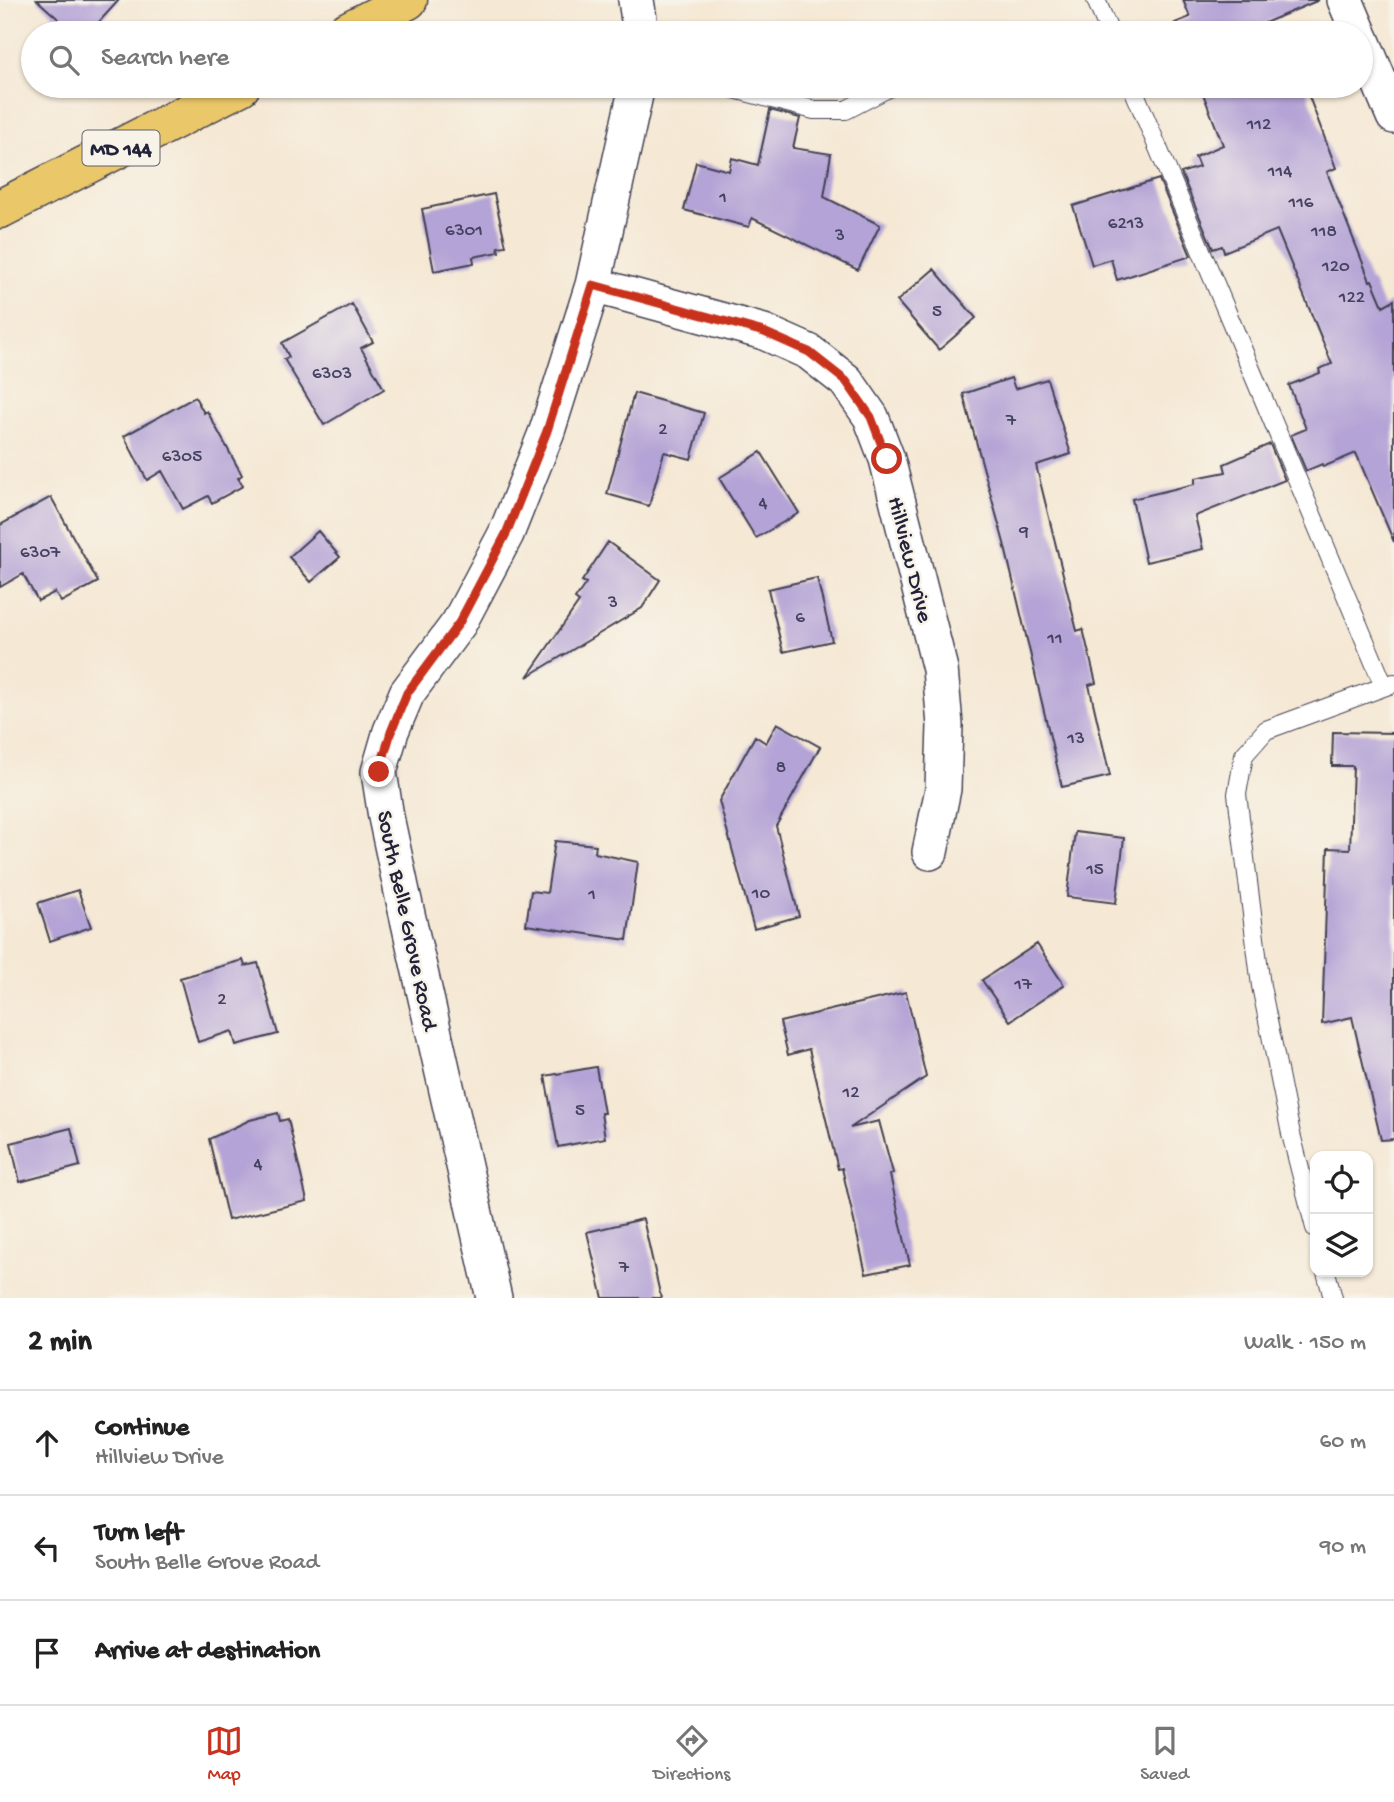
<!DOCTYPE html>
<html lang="en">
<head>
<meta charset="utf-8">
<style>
  :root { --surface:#fff; --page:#f6f6f6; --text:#222; --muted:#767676; --line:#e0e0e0; --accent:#c8321e }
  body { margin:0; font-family:"Gochi Hand",sans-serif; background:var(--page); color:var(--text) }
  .controls { position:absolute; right:21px; bottom:21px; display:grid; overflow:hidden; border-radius:14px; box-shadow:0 2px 5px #0004 }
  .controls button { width:63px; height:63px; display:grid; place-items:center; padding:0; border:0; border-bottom:2px solid var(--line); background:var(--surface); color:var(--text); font:35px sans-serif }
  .stop { position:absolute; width:21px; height:21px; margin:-16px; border:5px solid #c8321e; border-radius:50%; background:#fff }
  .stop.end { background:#c8321e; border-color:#fff; box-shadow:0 2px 7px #0008 }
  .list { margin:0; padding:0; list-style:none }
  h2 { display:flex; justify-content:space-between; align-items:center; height:91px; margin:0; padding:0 28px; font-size:30px }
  h2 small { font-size:23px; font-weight:400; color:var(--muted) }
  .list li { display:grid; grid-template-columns:46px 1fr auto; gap:21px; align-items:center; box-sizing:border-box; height:105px; padding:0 28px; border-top:2px solid var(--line) }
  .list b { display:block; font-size:26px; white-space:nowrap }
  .list p { margin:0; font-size:23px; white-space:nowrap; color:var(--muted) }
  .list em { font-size:23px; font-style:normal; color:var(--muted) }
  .icon { flex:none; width:38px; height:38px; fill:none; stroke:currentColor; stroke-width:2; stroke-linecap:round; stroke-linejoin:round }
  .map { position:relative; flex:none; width:1394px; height:1298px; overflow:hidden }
  .search { position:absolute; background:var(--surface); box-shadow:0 2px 5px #0004; left:21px; right:21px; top:21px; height:77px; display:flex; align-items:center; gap:18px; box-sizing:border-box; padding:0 24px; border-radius:38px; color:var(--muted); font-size:26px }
  .sheet { height:406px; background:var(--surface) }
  nav { display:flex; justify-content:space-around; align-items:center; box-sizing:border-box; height:98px; border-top:2px solid var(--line); background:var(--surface); font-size:19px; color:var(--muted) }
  nav a { display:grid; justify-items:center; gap:4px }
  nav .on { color:var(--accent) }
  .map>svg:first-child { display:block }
  .building { fill:#b4a3d6 }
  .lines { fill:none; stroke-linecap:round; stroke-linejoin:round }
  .service-casing { stroke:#424052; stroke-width:20 }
  .minor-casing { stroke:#424052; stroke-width:38 }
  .primary-casing { stroke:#424052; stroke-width:41 }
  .service { stroke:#fff; stroke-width:18 }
  .minor { stroke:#fff; stroke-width:35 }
  .primary { stroke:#eac769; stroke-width:38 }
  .route { stroke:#c8321e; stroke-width:9 }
  .labels { text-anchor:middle; stroke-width:5; stroke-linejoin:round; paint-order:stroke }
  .number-label { font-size:19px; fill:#464262 }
  .shield { fill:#f7f3e8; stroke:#62616f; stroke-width:2 }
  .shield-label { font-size:21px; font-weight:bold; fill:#22223b }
  .street-label { font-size:23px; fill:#22223b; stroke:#f7f3e8 }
</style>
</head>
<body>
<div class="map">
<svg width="1394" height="1298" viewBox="0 0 1394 1298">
  <rect width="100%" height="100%" fill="#f7f3e8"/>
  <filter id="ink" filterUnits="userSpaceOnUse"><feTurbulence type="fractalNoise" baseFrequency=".0143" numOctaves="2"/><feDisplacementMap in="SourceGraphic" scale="14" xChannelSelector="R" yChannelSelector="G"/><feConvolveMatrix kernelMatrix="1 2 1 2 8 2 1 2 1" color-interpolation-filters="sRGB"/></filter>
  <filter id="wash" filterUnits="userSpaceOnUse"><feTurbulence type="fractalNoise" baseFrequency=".00686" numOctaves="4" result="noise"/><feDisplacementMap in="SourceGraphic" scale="28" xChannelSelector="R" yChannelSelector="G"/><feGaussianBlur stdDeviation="1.57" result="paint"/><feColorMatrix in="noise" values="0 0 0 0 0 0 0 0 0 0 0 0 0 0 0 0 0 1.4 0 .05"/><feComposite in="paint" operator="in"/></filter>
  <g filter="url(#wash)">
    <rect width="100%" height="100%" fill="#f5e8d4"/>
    <g id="blocks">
      <path class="building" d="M37 0H119L89 33H74Z
        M1183 0H1319L1260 25 1264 33H1180L1175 23 1190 17Z
        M776 86H803L807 87 805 96 775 88Z
        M1200 86H1305L1336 168 1327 172 1370 281 1372 280 1383 306 1394 300V542L1356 453 1323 467 1322 464 1306 471 1291 435 1306 429 1289 385 1320 373 1319 369 1332 364 1277 230 1224 252 1222 246 1213 249 1181 173 1199 167 1195 157 1223 145Z
        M770 110 800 118 793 148 831 154 824 197 880 225 858 270 752 218 749 227 684 210 696 162 729 171 732 158 758 165Z
        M1159 179 1191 256 1117 280 1111 259 1092 265 1073 206Z
        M494 194 506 246 498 247 499 252 473 257 474 263 434 271 422 209Z
        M934 269 976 318 939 350 897 301Z
        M352 304 373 342 361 348 384 389 324 425 284 359 289 357 282 343Z
        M1011 378 1015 389 1047 379 1071 454 1036 465 1077 631 1083 629 1096 683 1089 685 1110 776 1062 787 1004 543 963 394Z
        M634 393 704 413 691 459 664 452 649 506 607 494Z
        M195 397 204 413 207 411 242 475 238 478 243 486 212 503 208 496 183 509 162 471 147 480 124 436Z
        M1270 444 1285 480 1195 516 1203 549 1146 562 1132 499 1195 484V478L1226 472 1224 464Z
        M761 452 799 513 756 538 719 478Z
        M51 497 98 582 61 602 55 592 38 601 23 574 0 587V525Z
        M318 531 340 557 311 582 289 557Z
        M608 542 660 580 642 608 527 677 579 602 575 599 586 583 582 581Z
        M817 578 832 641 783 652 768 589Z
        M777 723 820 747 776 826 799 916 754 929 719 801 755 736 766 743Z
        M1333 732 1394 733V1139L1381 1140 1352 1017 1322 1024 1328 848 1350 849 1353 766H1332Z
        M1075 832 1124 838 1116 903 1067 897Z
        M555 841 596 845 595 853 638 862 627 940 526 925 531 891 547 893Z
        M78 890 91 927 50 941 38 903Z
        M1037 944 1064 985 1010 1021 982 980Z
        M243 960 245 966 258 963 278 1034 236 1045 232 1031 198 1042 180 978Z
        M906 992 926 1077 850 1128 879 1121 893 1173 890 1175 910 1265 866 1274 842 1168 838 1169 809 1049 788 1055 780 1022Z
        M596 1067 604 1113H601L605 1138 558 1147 545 1076Z
        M278 1113 280 1121 288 1119 307 1201 228 1220 209 1139 250 1120Z
        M71 1128 80 1166 20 1182 11 1143Z
        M643 1219 661 1298H603L587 1232Z"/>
    </g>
  </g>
  <g filter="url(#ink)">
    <use href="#blocks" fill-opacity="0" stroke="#424052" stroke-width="2"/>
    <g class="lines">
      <defs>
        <path id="service" d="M1096 0 1110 33
          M723 86 814 110H846L892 86
          M1132 86 1384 686
          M1315 1228 1291 1134 1261 986 1237 794 1244 755 1266 730 1394 683
          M1326 1272 1333 1298"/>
        <path id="minor" d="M636 0 641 33
          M1345 0 1359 33
          M1361 38 1394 116
          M593 285 764 332 809 352 846 381 871 417 887 459 940 669 945 725 943 789 930 852
          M494 1298 402 892 386 817 379 772 391 731 407 693 459 623 506 534 547 431 593 285 637 86"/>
        <path id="primary" d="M344 33 408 0
          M0 209 241 86"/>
      </defs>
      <use href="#service" class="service-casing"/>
      <use href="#minor" class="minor-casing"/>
      <use href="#primary" class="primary-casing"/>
      <use href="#service" class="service"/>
      <use href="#minor" class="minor"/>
      <use href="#primary" class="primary"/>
    </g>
  </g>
  <g class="lines" filter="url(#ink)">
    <path class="route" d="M379 772 391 732 407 693 459 623 506 534 547 431 593 285 764 332 809 352 846 381 871 417 887 459"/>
  </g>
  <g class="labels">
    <g class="number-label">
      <text x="1259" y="129">112</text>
      <text x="1280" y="176">114</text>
      <text x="723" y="202">1</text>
      <text x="1301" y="207">116</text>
      <text x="1126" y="228">6213</text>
      <text x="464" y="235">6301</text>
      <text x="1324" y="236">118</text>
      <text x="840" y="240">3</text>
      <text x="1336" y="271">120</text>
      <text x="1352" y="302">122</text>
      <text x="937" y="316">5</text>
      <text x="332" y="378">6303</text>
      <text x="1011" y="425">7</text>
      <text x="663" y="434">2</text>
      <text x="182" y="461">6305</text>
      <text x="763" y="508">4</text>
      <text x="1024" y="536">9</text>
      <text x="40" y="557">6307</text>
      <text x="613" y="607">3</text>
      <text x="800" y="622">6</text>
      <text x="1055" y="643">11</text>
      <text x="1076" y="743">13</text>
      <text x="781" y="772">8</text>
      <text x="1095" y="874">15</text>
      <text x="761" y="898">10</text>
      <text x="592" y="899">1</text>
      <text x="1023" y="989">17</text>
      <text x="222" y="1004">2</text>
      <text x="851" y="1097">12</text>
      <text x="580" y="1115">5</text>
      <text x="258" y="1169">4</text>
      <text x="624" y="1272">7</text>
    </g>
    <rect class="shield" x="82.5" y="130.5" width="77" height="35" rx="5"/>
    <g class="shield-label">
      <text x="121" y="155">MD 144</text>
    </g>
    <g class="street-label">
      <text transform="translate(912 559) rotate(76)" y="8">Hillview Drive</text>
      <text transform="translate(409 920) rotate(78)" y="8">South Belle Grove Road</text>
    </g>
  </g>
</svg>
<div class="controls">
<button><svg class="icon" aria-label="locate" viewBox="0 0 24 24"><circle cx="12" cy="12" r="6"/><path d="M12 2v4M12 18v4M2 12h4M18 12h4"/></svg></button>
<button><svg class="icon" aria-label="layers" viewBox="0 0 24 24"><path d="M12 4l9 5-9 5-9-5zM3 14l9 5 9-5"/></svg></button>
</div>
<div class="stop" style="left:887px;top:459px"></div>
<div class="stop end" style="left:379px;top:772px"></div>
<div class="search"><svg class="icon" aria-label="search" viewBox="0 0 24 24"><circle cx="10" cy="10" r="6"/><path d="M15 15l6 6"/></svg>Search here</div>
</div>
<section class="sheet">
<h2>2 min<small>Walk · 150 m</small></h2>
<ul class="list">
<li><svg class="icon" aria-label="ahead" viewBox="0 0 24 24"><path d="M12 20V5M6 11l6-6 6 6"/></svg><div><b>Continue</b><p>Hillview Drive</p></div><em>60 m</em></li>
<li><svg class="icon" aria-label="left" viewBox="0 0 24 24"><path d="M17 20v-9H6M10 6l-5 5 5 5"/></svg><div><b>Turn left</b><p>South Belle Grove Road</p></div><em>90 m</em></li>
<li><svg class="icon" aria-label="arrive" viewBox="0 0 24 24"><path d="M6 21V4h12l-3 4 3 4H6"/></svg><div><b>Arrive at destination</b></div></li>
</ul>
</section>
<nav>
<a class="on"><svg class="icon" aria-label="map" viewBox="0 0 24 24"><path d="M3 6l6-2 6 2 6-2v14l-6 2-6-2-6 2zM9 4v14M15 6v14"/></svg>Map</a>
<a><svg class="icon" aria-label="directions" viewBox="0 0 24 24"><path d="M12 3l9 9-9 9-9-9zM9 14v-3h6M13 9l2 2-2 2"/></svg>Directions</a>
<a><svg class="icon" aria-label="saved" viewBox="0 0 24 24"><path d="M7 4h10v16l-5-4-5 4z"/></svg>Saved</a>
</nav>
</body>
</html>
